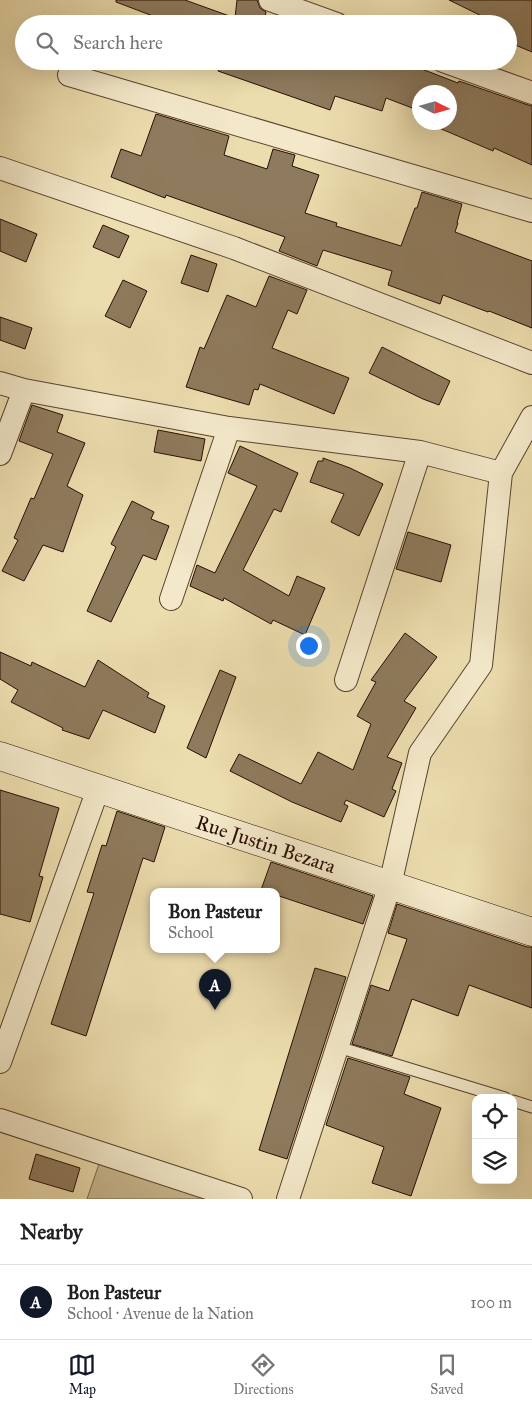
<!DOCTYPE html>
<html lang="en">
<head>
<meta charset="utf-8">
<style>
  :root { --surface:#fff; --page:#f2f2f2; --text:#202124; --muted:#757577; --line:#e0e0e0; --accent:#111827 }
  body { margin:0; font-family:"IM FELL Great Primer",serif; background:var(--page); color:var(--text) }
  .controls { position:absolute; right:15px; bottom:15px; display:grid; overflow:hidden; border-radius:10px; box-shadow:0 5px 20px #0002 }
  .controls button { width:45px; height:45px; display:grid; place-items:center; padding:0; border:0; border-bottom:1px solid var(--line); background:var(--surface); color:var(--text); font:25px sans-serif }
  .compass { position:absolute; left:412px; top:85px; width:45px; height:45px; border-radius:50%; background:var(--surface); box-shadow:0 5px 20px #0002; rotate:95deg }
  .you { position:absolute; left:308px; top:645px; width:18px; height:18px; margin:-12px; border:4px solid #fff; border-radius:50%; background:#1a73e8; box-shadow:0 0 0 8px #1a73e833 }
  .badge { display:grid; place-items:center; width:32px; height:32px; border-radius:50%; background:var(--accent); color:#fff; font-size:16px; font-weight:700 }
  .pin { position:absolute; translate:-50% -41px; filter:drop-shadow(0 1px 2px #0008) }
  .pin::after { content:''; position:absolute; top:26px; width:18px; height:15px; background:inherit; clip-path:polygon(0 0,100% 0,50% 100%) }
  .popup { position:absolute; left:150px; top:888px; width:130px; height:65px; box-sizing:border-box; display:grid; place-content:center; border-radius:10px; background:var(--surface); filter:drop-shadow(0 1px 4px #0005); font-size:16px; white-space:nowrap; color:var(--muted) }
  .popup b { font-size:19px; color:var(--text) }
  .popup::after { content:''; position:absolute; left:50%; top:100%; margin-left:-10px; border:10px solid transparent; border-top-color:var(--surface) }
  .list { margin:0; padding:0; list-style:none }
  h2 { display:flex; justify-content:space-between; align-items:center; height:65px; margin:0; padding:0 20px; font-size:21px }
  h2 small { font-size:16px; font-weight:400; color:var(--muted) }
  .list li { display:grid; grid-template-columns:32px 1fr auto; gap:15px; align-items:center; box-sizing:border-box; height:75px; padding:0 20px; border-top:1px solid var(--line) }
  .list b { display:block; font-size:19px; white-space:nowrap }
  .list p { margin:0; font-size:16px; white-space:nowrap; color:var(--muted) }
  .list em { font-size:16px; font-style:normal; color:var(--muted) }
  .icon { flex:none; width:28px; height:28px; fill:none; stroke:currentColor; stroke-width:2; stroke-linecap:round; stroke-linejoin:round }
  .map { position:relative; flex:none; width:532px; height:1199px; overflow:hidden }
  .search { position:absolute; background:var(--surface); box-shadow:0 5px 20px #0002; left:15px; right:15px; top:15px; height:55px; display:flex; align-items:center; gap:12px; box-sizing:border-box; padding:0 18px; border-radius:28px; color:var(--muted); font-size:19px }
  .sheet { height:140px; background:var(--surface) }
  nav { display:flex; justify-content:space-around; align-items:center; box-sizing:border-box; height:70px; border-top:1px solid var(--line); background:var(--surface); font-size:14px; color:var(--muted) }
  nav a { display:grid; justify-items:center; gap:2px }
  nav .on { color:var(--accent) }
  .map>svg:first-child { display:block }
  .green { fill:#cbba91; stroke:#7a644a }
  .building { fill:#8e7a5c; stroke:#280e03 }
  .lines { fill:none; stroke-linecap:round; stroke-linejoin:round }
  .service-casing { stroke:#59422e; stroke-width:13 }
  .minor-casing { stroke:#59422e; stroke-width:24 }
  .secondary-casing { stroke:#280e03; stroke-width:29 }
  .service { stroke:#f3e9ca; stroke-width:11 }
  .minor { stroke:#f3e9ca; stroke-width:22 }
  .secondary { stroke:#f3e9ca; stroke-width:28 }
  .labels { text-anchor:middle; stroke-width:4; stroke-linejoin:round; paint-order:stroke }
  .street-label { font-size:20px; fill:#280e03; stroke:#f3e9ca }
</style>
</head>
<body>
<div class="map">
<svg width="532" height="1199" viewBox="0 0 532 1199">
  <rect width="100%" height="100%" fill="#ecddae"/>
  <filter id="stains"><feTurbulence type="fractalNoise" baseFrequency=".004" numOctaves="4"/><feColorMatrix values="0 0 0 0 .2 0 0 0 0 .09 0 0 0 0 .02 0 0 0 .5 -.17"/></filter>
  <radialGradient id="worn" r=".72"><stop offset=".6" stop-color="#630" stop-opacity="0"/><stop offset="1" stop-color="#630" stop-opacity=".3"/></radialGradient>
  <path class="green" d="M100 1161 216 1199H87Z"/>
  <path class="building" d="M116 0H185L235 18 237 0H257L260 8 266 12 264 24H174L116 2Z
    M449 0H532V52L508 42V24H498Z
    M221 61H401L458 83 459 81 528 105 532 106V165L494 148 493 151 439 128 441 122H450V92H420V111L386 98 382 111 335 96 330 110 218 71Z
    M156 114 229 136 224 155 267 169 273 149 295 155 292 166 319 175 305 213 337 223 336 226 401 246 415 208H417L422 192 462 204 457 223H458L455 232 532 261V328L489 311 488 312 443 295 440 304 388 285 392 271 323 250 317 266 279 251 285 237 166 195 165 198 111 177 121 149 141 156Z
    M0 219 37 234 26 262 0 251Z
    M103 225 129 236 119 258 93 247Z
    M191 255 217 264 208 292 181 283Z
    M269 276 307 290 297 314 288 310 272 348 349 378 334 414 260 384 258 390 254 389 249 405 186 387 200 347 204 349 227 295 256 307Z
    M123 280 147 291 130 328 105 316Z
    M0 317 32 328 25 349 0 340Z
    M382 347 450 381 439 405 423 399 369 373Z
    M32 405 63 415 57 432 85 443 67 486 83 495 63 552 43 545 24 581 2 571 18 540 14 538 31 498 34 499 53 454 19 441Z
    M158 430 205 439 201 461 154 452Z
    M240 446 298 473 281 512 274 509 243 570 289 596 297 576 325 588 305 635 273 620 271 624 224 598 223 601 190 586 197 565 215 573 257 486 228 473Z
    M323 458 350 468 383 484 359 536 331 522 344 494 310 482 318 461H323Z
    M132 501 154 512 151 519 169 526 156 560 143 555 111 622 87 611 116 547 111 544Z
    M408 532 451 545 441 582 396 569Z
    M405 633 437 657 404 701 416 708 387 757 402 763 392 789 396 791 384 817 346 800 344 804 348 806 341 822 292 802 230 771 239 754 301 784 318 752 353 770 371 724 357 716 376 682 371 680Z
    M0 652 31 666 32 662 85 687 98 660 149 693 147 697 165 706 155 733 103 710 89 739 62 730 63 728 11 702 18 690 0 679Z
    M220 670 236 677 206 758 187 748Z
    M0 790 59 808 39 876 43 877 30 922 0 914Z
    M117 811 165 827 154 862 143 858 86 1036 51 1024 94 893 87 892 102 845 106 846Z
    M271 862 373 896 363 924 276 895V891L261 890Z
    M397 904 527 947H532V1008L469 985 458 1016 412 999 392 1056 352 1044 371 985 389 991 407 939 388 933Z
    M315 968 346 977 287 1159 259 1150Z
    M348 1058 410 1077 404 1094 441 1108 411 1196 372 1183 384 1147 326 1125Z
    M36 1154 80 1168 73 1192 29 1179Z"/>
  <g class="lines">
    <defs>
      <path id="service" d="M338 1047 505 1098
        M513 1101 532 1107"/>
      <path id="minor" d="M270 0 337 24
        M443 61 532 93
        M69 75 532 211
        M0 168 234 248 532 363
        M0 383 24 390 229 428 420 452 501 473
        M0 454 24 390
        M171 599 229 428
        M346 680 420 452
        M0 1062 98 789
        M0 1120 241 1199
        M288 1199 390 885 420 753 481 665 501 473 532 417"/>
      <g id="secondary">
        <path id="s1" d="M0 756 532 932"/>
      </g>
    </defs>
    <use href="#service" class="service-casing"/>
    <use href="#minor" class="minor-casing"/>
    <use href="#secondary" class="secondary-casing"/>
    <use href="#service" class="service"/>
    <use href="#minor" class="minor"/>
    <use href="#secondary" class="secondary"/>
  </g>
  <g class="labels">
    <g class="street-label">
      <text dy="7" stroke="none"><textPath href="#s1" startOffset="280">Rue Justin Bezara</textPath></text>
    </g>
  </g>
  <rect width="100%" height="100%" filter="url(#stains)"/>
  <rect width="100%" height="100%" fill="url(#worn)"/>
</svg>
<div class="controls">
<button><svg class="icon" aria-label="locate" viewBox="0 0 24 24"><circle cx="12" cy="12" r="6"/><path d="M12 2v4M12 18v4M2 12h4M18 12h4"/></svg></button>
<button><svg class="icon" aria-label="layers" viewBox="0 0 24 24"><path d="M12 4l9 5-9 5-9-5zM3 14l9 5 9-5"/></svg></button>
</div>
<svg class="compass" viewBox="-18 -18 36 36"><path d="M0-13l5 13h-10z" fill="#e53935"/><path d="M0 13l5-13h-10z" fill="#757577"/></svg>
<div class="you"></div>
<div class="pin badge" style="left:215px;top:1010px">A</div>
<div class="popup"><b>Bon Pasteur</b>School</div>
<div class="search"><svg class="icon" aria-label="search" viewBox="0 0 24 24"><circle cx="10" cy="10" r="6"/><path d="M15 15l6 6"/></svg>Search here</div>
</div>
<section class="sheet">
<h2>Nearby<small></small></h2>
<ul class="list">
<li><span class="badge">A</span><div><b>Bon Pasteur</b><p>School · Avenue de la Nation</p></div><em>100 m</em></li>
</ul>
</section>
<nav>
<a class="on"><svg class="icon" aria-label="map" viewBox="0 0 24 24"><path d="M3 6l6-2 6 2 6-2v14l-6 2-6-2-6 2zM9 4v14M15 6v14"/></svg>Map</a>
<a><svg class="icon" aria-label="directions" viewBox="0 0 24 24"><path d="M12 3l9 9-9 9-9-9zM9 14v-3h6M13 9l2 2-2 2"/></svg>Directions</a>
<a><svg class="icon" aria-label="saved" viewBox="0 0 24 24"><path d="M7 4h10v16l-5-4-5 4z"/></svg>Saved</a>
</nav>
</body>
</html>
